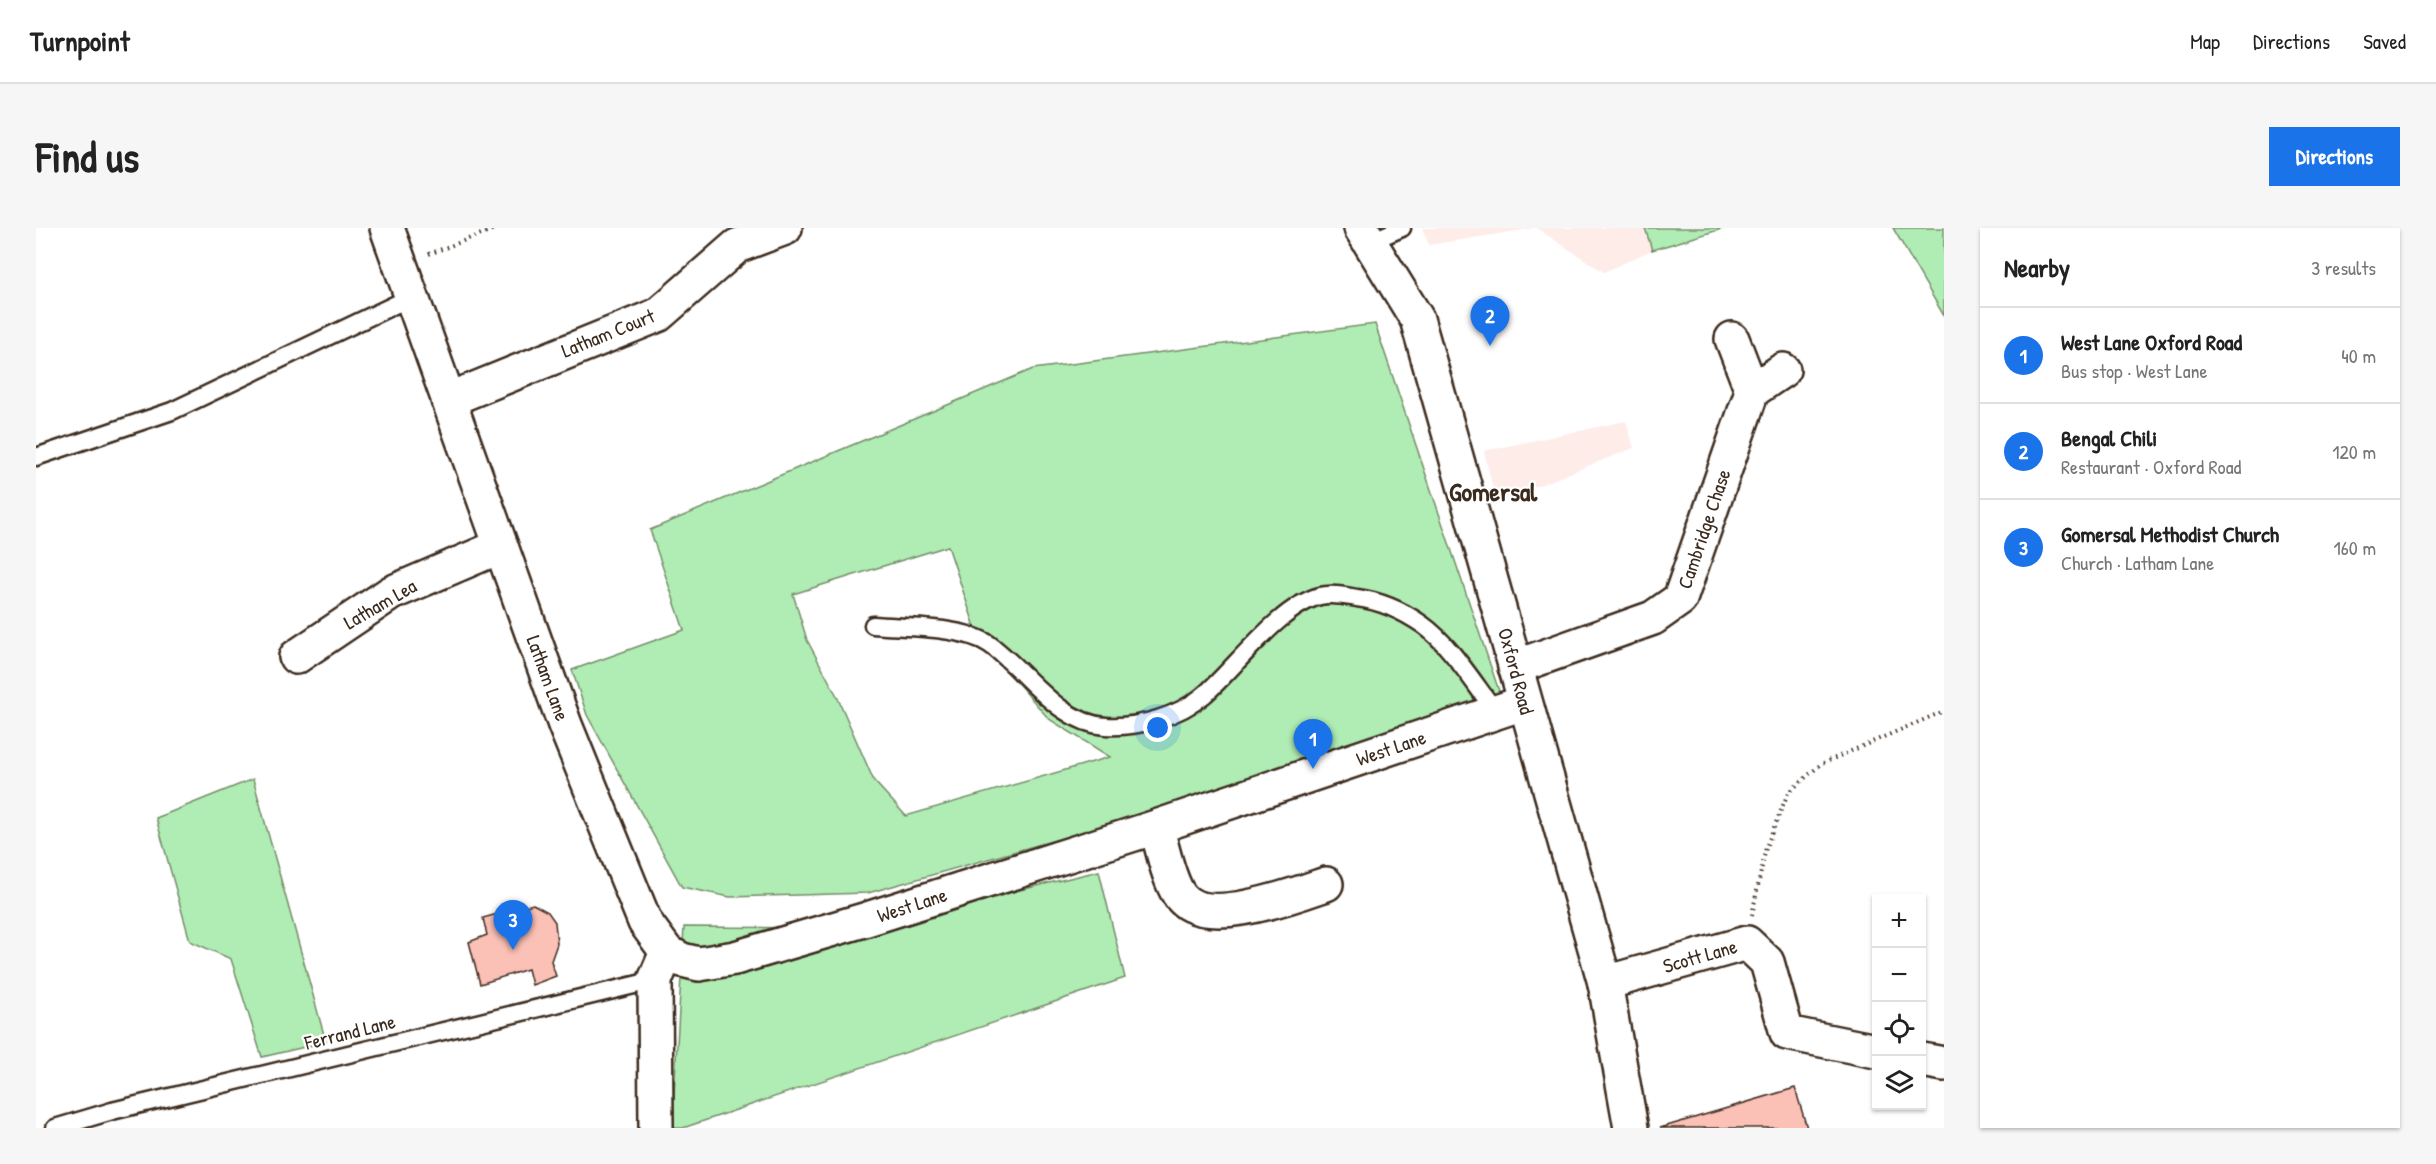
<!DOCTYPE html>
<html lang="en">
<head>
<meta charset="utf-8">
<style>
  :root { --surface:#fff; --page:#f6f6f6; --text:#222; --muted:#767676; --line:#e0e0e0; --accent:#1a73e8 }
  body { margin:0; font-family:"Patrick Hand",sans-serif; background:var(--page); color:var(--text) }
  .controls { position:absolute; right:18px; bottom:18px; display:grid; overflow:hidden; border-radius:0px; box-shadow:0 2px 4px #0004 }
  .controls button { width:54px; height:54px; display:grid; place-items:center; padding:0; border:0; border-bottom:2px solid var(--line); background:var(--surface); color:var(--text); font:30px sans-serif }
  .you { position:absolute; left:1122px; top:500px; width:21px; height:21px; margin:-15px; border:4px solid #fff; border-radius:50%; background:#1a73e8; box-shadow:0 0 0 9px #1a73e833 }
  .badge { display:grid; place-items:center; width:39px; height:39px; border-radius:50%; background:var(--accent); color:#fff; font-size:20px; font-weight:700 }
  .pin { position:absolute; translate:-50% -50px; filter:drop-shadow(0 2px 3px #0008) }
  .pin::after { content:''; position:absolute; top:32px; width:21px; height:18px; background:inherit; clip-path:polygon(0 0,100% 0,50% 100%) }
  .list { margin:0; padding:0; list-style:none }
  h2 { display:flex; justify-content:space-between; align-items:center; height:78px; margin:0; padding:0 24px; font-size:26px }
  h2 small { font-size:20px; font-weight:400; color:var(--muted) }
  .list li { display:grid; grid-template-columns:39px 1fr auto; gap:18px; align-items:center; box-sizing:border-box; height:96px; padding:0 24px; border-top:2px solid var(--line) }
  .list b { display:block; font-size:22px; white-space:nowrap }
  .list p { margin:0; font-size:20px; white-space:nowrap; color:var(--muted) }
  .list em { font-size:20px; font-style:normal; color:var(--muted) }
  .icon { flex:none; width:33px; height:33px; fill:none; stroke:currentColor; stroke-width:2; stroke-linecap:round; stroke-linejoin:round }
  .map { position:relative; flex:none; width:1908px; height:900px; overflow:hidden; border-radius:0px }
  header { display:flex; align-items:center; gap:36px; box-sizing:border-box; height:84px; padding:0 30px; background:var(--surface); border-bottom:2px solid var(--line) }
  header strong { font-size:28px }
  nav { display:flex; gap:33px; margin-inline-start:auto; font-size:21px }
  .intro { display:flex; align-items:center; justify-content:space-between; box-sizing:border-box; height:144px; padding:0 36px }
  h1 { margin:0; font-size:42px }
  .button { padding:15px 27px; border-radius:0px; background:var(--accent); color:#fff; font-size:21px; font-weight:700 }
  main { display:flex; gap:36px; padding:0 36px }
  aside { flex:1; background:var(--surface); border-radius:0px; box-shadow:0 2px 4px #0004 }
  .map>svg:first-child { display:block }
  .built { fill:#feece9 }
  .green { fill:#afedb4; stroke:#758c69; stroke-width:1.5; fill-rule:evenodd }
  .building { fill:#fbc0b6; stroke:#3b2a1e; stroke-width:1.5 }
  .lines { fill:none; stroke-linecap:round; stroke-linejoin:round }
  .lane-casing { stroke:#3b2a1e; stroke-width:21 }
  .street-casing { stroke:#3b2a1e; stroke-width:38 }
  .primary-casing { stroke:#3b2a1e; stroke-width:38 }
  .path { stroke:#3b2a1e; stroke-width:4; stroke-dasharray:1.5 4.5; stroke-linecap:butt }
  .lane { stroke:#fff; stroke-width:16 }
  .street { stroke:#fff; stroke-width:33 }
  .primary { stroke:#fff; stroke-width:33 }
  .labels { text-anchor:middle; stroke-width:4.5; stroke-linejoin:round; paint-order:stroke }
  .street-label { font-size:20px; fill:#3b2a1e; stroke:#fff }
  .district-label { font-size:26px; font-weight:bold; fill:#3b2a1e; stroke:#fff }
</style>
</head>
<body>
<header>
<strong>Turnpoint</strong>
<nav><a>Map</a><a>Directions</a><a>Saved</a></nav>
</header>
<div class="intro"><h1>Find us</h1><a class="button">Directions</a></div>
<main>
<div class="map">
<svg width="1908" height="900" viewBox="0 0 1908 900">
  <rect width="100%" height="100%" fill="#fff"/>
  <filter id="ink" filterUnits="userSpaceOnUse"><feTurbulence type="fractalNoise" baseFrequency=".0167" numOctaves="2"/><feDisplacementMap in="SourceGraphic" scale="12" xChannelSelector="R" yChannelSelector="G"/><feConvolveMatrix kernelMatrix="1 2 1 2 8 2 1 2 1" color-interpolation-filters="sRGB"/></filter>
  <g filter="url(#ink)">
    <path class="built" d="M1386 0H1609L1616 22 1568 44 1500 0 1393 17Z
      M1590 193 1598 220 1460 274 1448 223Z"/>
    <path class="green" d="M1609 0H1689L1616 22Z
      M1857 0H1908V88Z
      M1339 96 1464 466 1297 533 832 665 694 669 646 659 551 487 536 442 648 402 614 302 997 141ZM912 318 943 411 1013 491 1074 529 870 588 838 553 800 466 771 412 757 366Z
      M217 551 290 814 226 829 195 731 154 713 120 590Z
      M1063 643 1089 750 647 900H636L648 699 828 700Z"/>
    <path class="building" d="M497 676 512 684 519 694 521 716 515 733 520 748 496 757 492 741 444 756 433 714 451 707 447 690Z
      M1759 860 1771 900H1624Z"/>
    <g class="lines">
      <defs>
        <path id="lane" d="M1333 14 1366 0
          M0 229 136 183 375 69
          M837 397C870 400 926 398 953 416 990 442 1021 495 1070 498 1102 500 1143 488 1168 467 1199 440 1244 378 1284 368 1296 365 1309 368 1321 370 1344 373 1367 383 1387 397 1414 416 1439 457 1460 484
          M19 900 76 883 619 752"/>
        <path id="street" d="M351 0 529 497 609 694 631 724 646 732 663 736 699 730 828 692 1120 599 1487 475
          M1696 111 1716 163
          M412 172 622 87 701 18 749 0
          M260 429 355 365 465 318
          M1479 439 1617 390 1644 371 1716 163 1747 142
          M1120 599C1127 620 1131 647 1142 665 1164 703 1258 667 1290 656
          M1569 755 1711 715 1731 734 1751 805 1840 823
          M1886 832 1908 836
          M620 900 619 752 631 724"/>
        <path id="primary" d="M1325 0 1381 91 1569 755 1595 900"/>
      </defs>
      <use href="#lane" class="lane-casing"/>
      <use href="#street" class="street-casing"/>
      <use href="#primary" class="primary-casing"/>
      <path class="path" d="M393 26 461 0
        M1716 687 1730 619 1752 565 1785 536 1908 483"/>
      <use href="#lane" class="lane"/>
      <use href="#street" class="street"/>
      <use href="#primary" class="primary"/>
    </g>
  </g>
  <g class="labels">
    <g class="street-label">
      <text transform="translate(572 105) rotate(-22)" y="7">Latham Court</text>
      <text transform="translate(1668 301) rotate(-71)" y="7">Cambridge Chase</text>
      <text transform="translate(344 376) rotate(-30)" y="7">Latham Lea</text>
      <text transform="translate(1480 443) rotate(75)" y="7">Oxford Road</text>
      <text transform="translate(512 450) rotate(70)" y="7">Latham Lane</text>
      <text transform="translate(1355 520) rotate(-19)" y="7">West Lane</text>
      <text transform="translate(876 677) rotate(-18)" y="7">West Lane</text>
      <text transform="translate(1664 728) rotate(-16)" y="7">Scott Lane</text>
      <text transform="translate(314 804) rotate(-14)" y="7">Ferrand Lane</text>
    </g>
    <g class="district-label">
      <text x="1457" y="273">Gomersal</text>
    </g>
  </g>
</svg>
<div class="controls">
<button>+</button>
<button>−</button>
<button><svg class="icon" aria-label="locate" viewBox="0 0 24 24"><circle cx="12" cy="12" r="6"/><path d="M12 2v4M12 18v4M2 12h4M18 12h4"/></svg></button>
<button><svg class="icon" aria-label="layers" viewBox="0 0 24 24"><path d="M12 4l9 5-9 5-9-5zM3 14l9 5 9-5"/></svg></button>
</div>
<div class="you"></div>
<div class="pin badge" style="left:1277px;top:541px">1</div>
<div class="pin badge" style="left:1454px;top:118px">2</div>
<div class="pin badge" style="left:477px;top:722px">3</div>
</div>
<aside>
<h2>Nearby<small>3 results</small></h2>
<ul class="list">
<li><span class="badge">1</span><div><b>West Lane Oxford Road</b><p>Bus stop · West Lane</p></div><em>40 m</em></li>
<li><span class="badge">2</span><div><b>Bengal Chili</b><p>Restaurant · Oxford Road</p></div><em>120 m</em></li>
<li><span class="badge">3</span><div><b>Gomersal Methodist Church</b><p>Church · Latham Lane</p></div><em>160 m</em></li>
</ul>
</aside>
</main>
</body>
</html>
